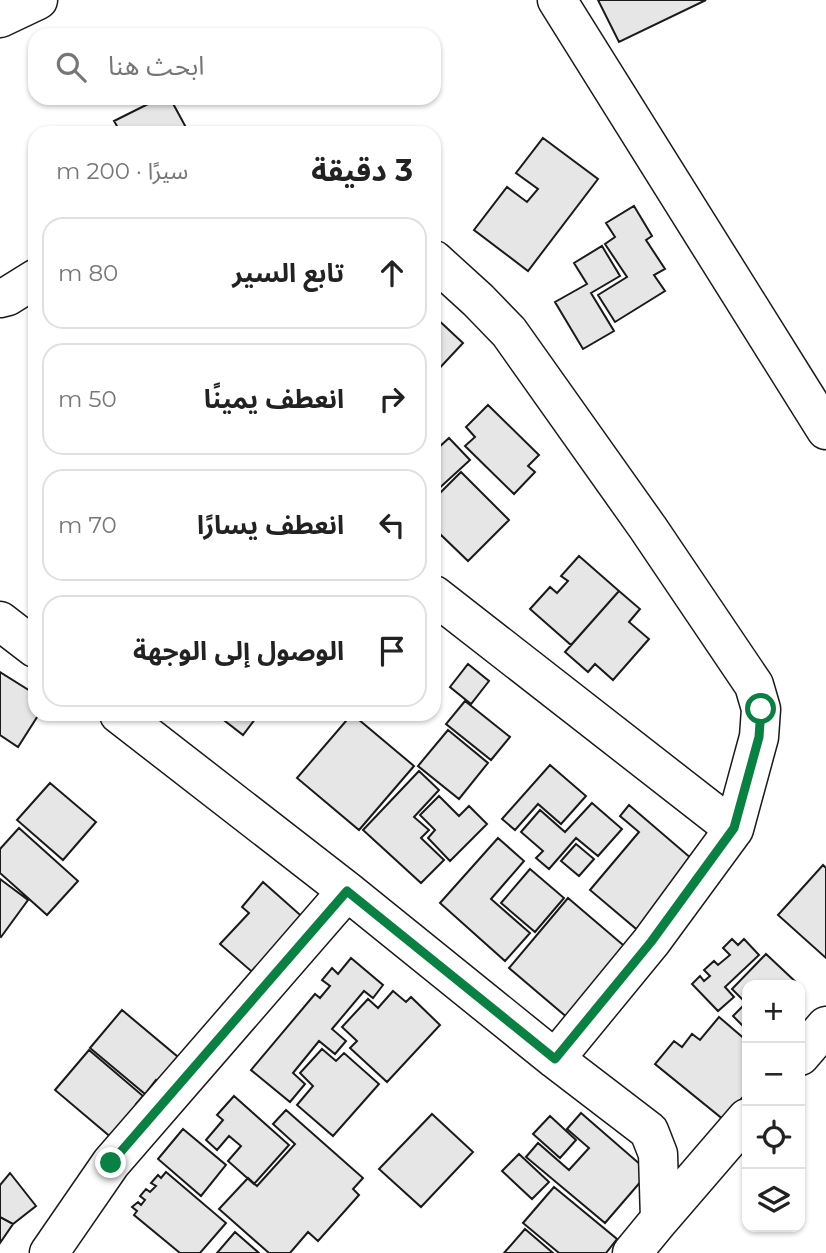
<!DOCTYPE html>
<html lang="ar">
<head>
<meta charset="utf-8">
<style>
  :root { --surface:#fff; --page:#f6f6f6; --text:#222; --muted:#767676; --line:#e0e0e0 }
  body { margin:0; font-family:Montserrat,"Noto Sans Arabic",sans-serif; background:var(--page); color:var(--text); direction:rtl }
  .controls { position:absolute; right:21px; bottom:21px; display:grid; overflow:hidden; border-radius:14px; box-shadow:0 2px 5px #0004 }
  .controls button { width:63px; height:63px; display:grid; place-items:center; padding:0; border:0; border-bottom:2px solid var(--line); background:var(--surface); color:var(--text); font:35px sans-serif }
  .stop { position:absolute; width:21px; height:21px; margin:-16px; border:5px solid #0b8043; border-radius:50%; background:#fff }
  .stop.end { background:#0b8043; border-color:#fff; box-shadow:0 2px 7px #0008 }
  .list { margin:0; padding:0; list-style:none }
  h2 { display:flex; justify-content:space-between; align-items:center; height:91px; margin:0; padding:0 28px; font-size:30px }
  h2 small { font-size:23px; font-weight:400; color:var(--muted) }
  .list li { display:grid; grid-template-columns:46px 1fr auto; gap:21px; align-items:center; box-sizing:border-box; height:112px; margin:0 14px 14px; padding:0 14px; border:2px solid var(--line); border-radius:21px }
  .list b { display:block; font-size:26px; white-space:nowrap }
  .list em { font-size:23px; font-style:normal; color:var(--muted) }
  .icon { flex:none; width:38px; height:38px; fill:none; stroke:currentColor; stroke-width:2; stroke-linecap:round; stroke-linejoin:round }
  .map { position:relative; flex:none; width:826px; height:1253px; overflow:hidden; direction:ltr }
  .search { position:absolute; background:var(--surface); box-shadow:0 2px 5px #0004; left:28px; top:28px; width:413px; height:77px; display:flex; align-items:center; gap:18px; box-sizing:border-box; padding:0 24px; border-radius:21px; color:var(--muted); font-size:26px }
  .panel { position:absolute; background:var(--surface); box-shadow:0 2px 5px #0004; left:28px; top:126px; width:413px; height:595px; border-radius:21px; direction:rtl }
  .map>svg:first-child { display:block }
  .building { fill:#e6e6e6; stroke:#1a1a1a; stroke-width:2 }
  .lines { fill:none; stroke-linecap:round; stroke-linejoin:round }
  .minor-casing { stroke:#1a1a1a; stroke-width:41 }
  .minor { stroke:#fff; stroke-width:38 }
  .route { stroke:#0b8043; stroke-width:9 }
</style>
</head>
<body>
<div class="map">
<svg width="826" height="1253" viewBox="0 0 826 1253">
  <rect width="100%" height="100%" fill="#fff"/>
  <path class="building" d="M598 0H706L619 42Z
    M160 98H170L189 133H121L114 121Z
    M543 138 598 179 528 271 474 230 507 187 527 202 538 189 516 173Z
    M634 206 652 236 646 240 665 269 654 275 665 291 615 322 598 295 627 277 605 244 615 237 606 223Z
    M602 246 620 276 591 293 614 331 583 349 555 302 587 284 574 263Z
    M434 316 463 343 435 373 434 371Z
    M488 405 539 455 528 466 535 472 514 494 465 446 475 437 466 427Z
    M449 438 470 460 434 493V444L438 448Z
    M461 472 509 520 468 561 441 535 434 542V499Z
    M579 556 619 591 571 645 530 609 550 587 557 593 568 581 561 576Z
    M619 591 640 609 629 622 649 639 613 680 595 664 588 672 565 652Z
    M468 664 489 681 471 704 450 687Z
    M0 672 35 694V714H39L18 747 0 735Z
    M465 701 510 737 491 760 446 724Z
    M216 714H259L243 735Z
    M352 714 414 766 359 830 297 778Z
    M448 730 488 763 459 799 418 766Z
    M550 765 586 796 561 824 538 804 515 830 502 819Z
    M419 771 439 790 414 817 429 830 421 838 444 860 421 883 363 830Z
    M50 783 96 822 63 860 17 820Z
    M439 796 459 816 469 806 487 824 450 861 428 838 435 830 420 815Z
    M592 803 622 829 598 856 576 838 549 869 536 858 543 851 521 832 540 810 565 832Z
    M629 805 699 865 641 933 590 890 639 832 620 816Z
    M19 828 78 881 47 915 0 873V849Z
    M498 838 524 861 491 899 530 933 505 961 440 903Z
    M576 844 594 859 579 876 561 861Z
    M823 865 826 868V958L778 915Z
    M530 869 564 898 535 932 501 903Z
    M0 879 28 900 1 937 0 936Z
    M263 882 307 921 258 977 220 944 249 913 242 907Z
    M568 898 629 950 569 1019 509 968Z
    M732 939 738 945 744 939 759 955 725 987 734 997 718 1011 692 984 700 976 704 981 710 976 704 970 714 961 718 965 730 955 723 948Z
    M766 954 799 985H747V1030L733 1016 746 1003 732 989Z
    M351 958 383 985 373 998 364 991 332 1029 346 1041 335 1054 319 1041 293 1073 305 1084 290 1102 251 1070 315 994 320 998 330 986 322 980 332 968 338 974Z
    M393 991 406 1002 411 997 440 1025 387 1082 350 1048 357 1041 342 1027 368 999 378 1008Z
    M122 1010 184 1062 164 1086 156 1080 145 1094 90 1048Z
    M719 1017 747 1041V1092L724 1120 655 1064 674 1041 682 1047 692 1034 700 1040Z
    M322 1049 336 1061 344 1053 379 1084 333 1136 297 1105 313 1086 300 1073Z
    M89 1050 143 1096 136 1104 146 1112 119 1144 55 1090Z
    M234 1096 289 1145 254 1184 228 1161 241 1146 229 1136 217 1150 206 1140 223 1120 217 1115Z
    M286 1110 363 1178 353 1189 359 1195 318 1241 308 1232 290 1253H269L219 1209 248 1178 257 1186 295 1144 273 1124Z
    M581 1113 649 1172 605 1223 526 1157 538 1143 569 1170 589 1148 567 1129Z
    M432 1114 473 1152 421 1207 379 1169Z
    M550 1116 576 1140 560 1158 533 1134Z
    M183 1129 226 1165 201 1196 158 1159Z
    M519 1154 549 1182 532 1199 502 1171Z
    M166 1172 226 1223 200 1253H180L134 1215 137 1211 132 1207 138 1202 141 1205 145 1200 140 1196 146 1189 150 1192 156 1186 151 1183 158 1175 161 1178Z
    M10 1173 36 1206 13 1224 0 1217V1185Z
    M554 1187 617 1239 606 1253H559L523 1223Z
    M0 1217 13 1224 0 1243Z
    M525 1229 553 1253H504Z
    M235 1232 259 1253H217Z"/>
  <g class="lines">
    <defs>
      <path id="minor" d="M557 0 826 430
        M0 18 38 0
        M434 260 478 300 509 332 648 528 754 685 761 709 759 737 734 829 651 942 555 1059
        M0 298 8 296 35 279
        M434 595 734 829
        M0 621 35 648
        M119 714 347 891 555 1059 649 1131 658 1154 660 1219 632 1253
        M800 1056 826 1026
        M660 1219 747 1118
        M49 1253 111 1163 347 891"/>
    </defs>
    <use href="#minor" class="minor-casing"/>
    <use href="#minor" class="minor"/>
  </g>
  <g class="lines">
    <path class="route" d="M111 1163 347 891 555 1059 651 942 734 828 759 737 761 709"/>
  </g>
</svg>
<div class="controls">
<button>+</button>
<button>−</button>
<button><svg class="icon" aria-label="locate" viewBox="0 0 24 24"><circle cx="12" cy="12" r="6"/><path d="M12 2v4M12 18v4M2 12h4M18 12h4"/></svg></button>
<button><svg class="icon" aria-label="layers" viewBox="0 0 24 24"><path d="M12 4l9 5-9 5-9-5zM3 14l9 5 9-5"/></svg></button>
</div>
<div class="stop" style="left:761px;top:709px"></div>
<div class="stop end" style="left:111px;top:1163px"></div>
<div class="search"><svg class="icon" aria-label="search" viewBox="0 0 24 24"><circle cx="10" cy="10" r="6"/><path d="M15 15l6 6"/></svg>ابحث هنا</div>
<section class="panel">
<h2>3 دقيقة<small>سيرًا · 200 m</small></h2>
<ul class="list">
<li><svg class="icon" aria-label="ahead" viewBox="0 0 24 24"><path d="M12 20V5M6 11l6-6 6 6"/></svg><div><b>تابع السير</b></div><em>80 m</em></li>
<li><svg class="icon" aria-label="right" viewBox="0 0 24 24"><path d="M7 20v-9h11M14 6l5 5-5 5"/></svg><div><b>انعطف يمينًا</b></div><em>50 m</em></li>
<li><svg class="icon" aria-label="left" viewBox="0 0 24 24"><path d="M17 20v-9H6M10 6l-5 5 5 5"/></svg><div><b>انعطف يسارًا</b></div><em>70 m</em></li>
<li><svg class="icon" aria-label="arrive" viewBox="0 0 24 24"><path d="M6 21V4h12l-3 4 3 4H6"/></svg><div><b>الوصول إلى الوجهة</b></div></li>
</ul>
</section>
</div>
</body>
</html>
